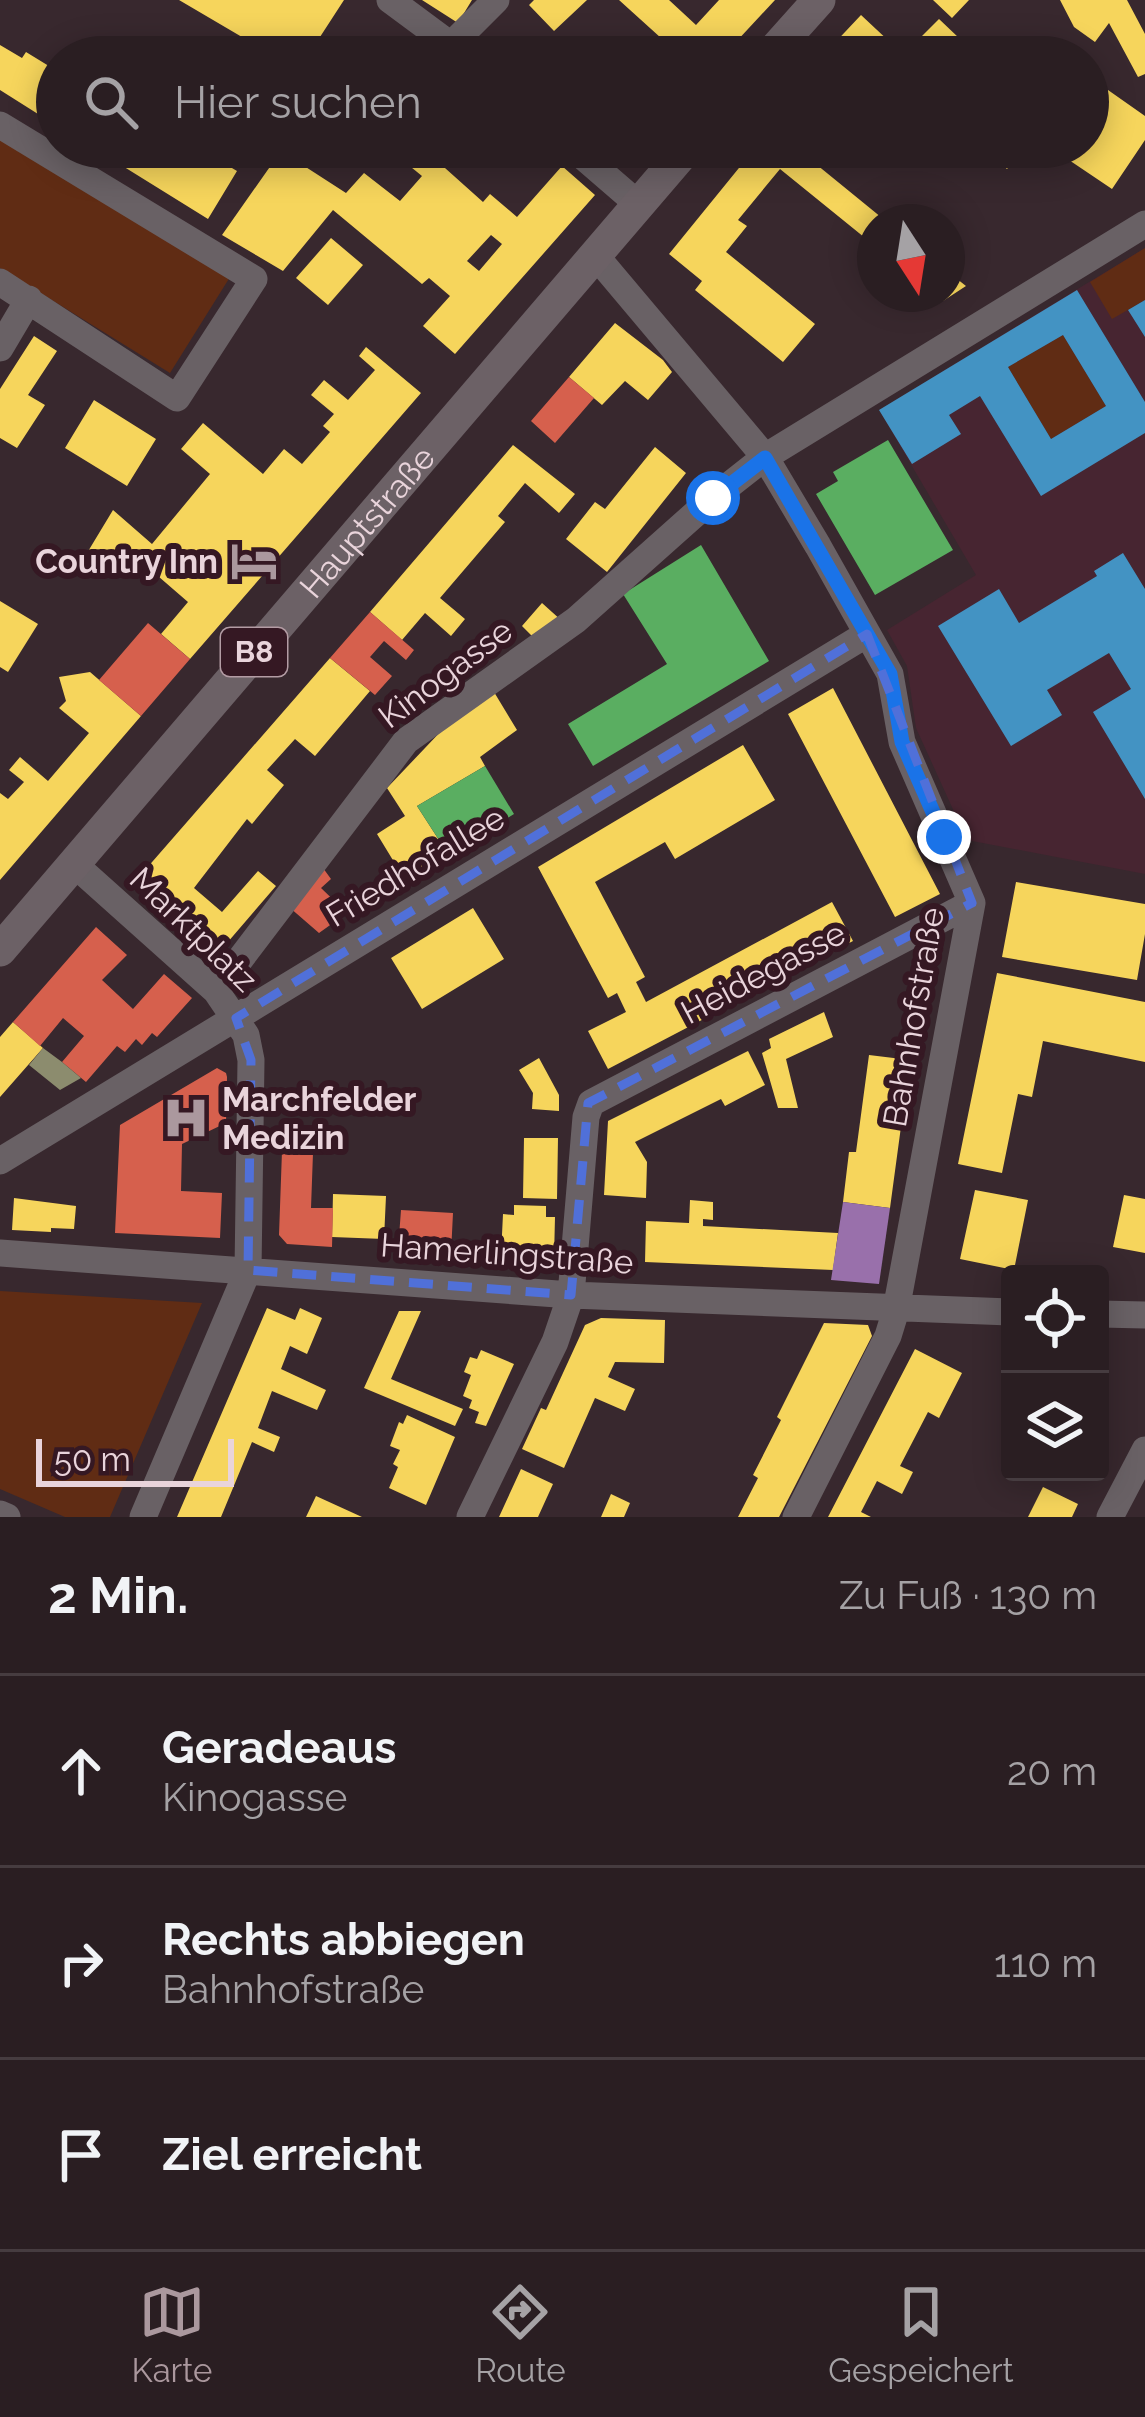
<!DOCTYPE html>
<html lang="de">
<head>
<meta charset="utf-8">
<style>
  :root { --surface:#2a1e22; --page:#362b2f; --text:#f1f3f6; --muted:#a5a2a5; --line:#463c40; --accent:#ab989e }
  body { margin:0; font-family:Raleway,sans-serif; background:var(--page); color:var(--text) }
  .controls { position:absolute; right:36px; bottom:36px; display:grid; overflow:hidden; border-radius:12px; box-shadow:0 6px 30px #0003 }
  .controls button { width:108px; height:108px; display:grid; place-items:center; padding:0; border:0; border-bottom:3px solid var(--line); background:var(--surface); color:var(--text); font:60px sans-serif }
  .compass { position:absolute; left:857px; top:204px; width:108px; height:108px; border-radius:50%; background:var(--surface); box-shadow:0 6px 30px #0003; rotate:168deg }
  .scale { position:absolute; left:36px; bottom:30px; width:198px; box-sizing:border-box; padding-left:12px; border:6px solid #e9d4db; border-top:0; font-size:33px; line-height:42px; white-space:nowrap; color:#e9d4db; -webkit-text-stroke:9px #351823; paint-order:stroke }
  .stop { position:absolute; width:36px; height:36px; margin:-27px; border:9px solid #1a73e8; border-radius:50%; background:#fff }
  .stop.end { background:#1a73e8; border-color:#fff; box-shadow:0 3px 12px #0008 }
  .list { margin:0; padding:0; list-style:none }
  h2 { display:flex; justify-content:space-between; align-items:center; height:156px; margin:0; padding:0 48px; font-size:51px }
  h2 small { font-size:39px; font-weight:400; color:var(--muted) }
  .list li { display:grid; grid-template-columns:78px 1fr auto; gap:36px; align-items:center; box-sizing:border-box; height:192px; padding:0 48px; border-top:3px solid var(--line) }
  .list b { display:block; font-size:45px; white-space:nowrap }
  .list p { margin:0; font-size:39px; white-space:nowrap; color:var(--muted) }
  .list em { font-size:39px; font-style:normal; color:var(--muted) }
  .icon { flex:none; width:66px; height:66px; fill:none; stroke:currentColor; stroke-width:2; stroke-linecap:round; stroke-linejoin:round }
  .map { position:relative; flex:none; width:1145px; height:1517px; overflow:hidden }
  .search { position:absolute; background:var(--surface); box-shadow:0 6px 30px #0003; left:36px; right:36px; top:36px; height:132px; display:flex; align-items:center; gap:30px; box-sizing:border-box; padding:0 42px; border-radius:66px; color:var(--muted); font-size:45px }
  .sheet { height:732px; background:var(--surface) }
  nav { display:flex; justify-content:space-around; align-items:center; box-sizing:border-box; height:168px; border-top:3px solid var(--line); background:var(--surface); font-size:33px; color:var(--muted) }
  nav a { display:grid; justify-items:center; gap:6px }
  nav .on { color:var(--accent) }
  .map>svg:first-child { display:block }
  .built { fill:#472531 }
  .green { fill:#602c14 }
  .homes { fill:#f6d55c; fill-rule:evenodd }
  .shops { fill:#d6604d }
  .offices { fill:#9970ab }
  .schools { fill:#4393c3; fill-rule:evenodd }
  .public { fill:#5aae61 }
  .industry { fill:#8c8c6e }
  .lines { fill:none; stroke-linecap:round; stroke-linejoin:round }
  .minor { stroke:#696165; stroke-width:27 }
  .major { stroke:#6c6166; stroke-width:33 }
  .route { stroke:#1a73e8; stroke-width:15 }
  .marked { fill:none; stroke:#5070d9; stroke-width:9; stroke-dasharray:24 15; stroke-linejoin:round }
  .labels { text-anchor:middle; stroke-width:12; stroke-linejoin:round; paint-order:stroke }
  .shield { fill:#351823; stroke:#b39ca4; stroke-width:3 }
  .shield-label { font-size:30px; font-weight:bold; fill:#e9d4db }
  .street-label { font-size:33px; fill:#e9d4db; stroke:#351823 }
  .poi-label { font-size:33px; font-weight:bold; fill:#e9d4db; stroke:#351823; text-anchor:end }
</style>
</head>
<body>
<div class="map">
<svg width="1145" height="1517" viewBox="0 0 1145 1517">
  <rect width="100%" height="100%" fill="#38282e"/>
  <path class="built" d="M1145 248V874L967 840 916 728 907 666 887 630 976 575 879 410Z"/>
  <path class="green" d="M0 136 230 277 170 373 0 268Z
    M1145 248V300L1112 319 1090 282Z
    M1063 335 1106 406 1051 439 1008 367Z
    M0 1291 202 1303 110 1517H65L0 1489Z"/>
  <path class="homes" d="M179 0H344L307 57H276Z
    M422 0H472L458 23Z
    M534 0H587L554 31 529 5Z
    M619 0H669L696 25 719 0H775L722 57H682Z
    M933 0H969L952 18Z
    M1060 0H1127L1145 34V74L1138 77 1109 23 1095 42 1074 27Z
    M861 15 892 44 906 57H832L835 54 829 49Z
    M939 19 979 57H942L921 37Z
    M582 40 603 57H569Z
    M0 45 22 58 26 52 57 71 55 81 57 82V126L0 90Z
    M1108 90 1145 116V140L1112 189 1063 156 1069 147H1088V119Z
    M92 147H154L152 151 170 162 180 147H201L200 149 237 171 208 219Z
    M393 147H429L426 151 483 202 490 194 517 217 562 166 595 195 455 354 423 326 450 296 429 278 422 284 333 210 283 271 222 235 281 151 346 193 364 173 400 201 422 176 390 150ZM491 235 502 244 479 271 467 261Z
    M496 147H539L519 168Z
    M756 147H795L887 222H875V246L780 169 738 220 747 226 726 252 815 324 783 362 695 290 702 281 669 254Z
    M982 147H1026L1007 169Z
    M331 238 363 265 328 305 296 278Z
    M947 271 966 286 943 301 934 294H947Z
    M615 323 663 360 672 372 648 400 625 381 602 405 569 377Z
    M34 336 57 351 28 395 45 405 17 448 0 438V389Z
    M366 347 421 393 190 659 161 634 188 602 129 551 113 562 105 571 84 558 113 510 152 544 210 474 181 449 203 423 263 474 284 449 302 464 330 432 323 426 334 414 311 395 324 380 348 400 375 370 359 356Z
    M94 400 156 439 127 486 65 448Z
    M513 445 575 494 559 513 525 483 498 516 505 522 440 598 465 619 451 636 425 613 402 640 370 612Z
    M655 447 686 473 607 572 566 539 595 502 605 509Z
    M0 601 38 624 8 672 0 667Z
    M542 603 562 621 535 639 522 626Z
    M330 658 370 691 315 756 295 739 267 770 284 785 252 824 247 819 194 888 222 912 258 871 276 886 221 950 139 877Z
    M90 672 141 716 0 880V793L8 799 24 782 9 770 20 757 48 781 89 733 59 708 66 701 59 677Z
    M833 688 940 894 895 917 788 714Z
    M494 692 517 730 480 757 485 766 417 806 448 854 405 880 377 834 405 816 387 788 444 728Z
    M743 745 775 800 675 859 665 842 595 882 645 977 636 982 646 1002 832 902 853 941 608 1069 588 1031 626 1012 617 993 608 998 538 867Z
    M1016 882 1145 904V934L1137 980 1002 957Z
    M473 908 504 959 422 1009 391 958Z
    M997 973 1145 1002V1062L1043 1041 1032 1097 1018 1094 1002 1173 958 1164Z
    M824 1012 833 1037 786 1059 798 1108H778L762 1053 771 1048 769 1039Z
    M13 1022 43 1048 0 1097V1037Z
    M748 1051 765 1085 725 1106 721 1099 635 1142 647 1162 646 1198 604 1195 608 1121Z
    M869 1055 910 1060 890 1208 843 1202 849 1152H856Z
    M539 1058 559 1095V1111L532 1109 533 1093 519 1070Z
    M524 1138H558L557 1199 523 1198Z
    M975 1190 1028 1200 1014 1270 960 1259Z
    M333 1194 386 1196 384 1239 332 1237Z
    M1124 1195 1145 1199V1253L1113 1247Z
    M14 1198 76 1206 74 1229 51 1228V1232L12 1230Z
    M690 1200 713 1202V1220L703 1219V1226L838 1233 833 1270 645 1262 646 1221 689 1223Z
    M514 1205 546 1206V1217H555L554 1258 501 1255 503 1214 514 1215Z
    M267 1308 295 1320 300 1308 322 1318 307 1354 290 1346 281 1369 326 1390 317 1410 272 1391 258 1428 280 1437 274 1452 252 1442 221 1517H177Z
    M399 1311H421L391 1379 463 1409 455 1426 364 1388Z
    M601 1318 665 1320 664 1363 615 1362 608 1377 635 1389 625 1411 595 1398 564 1468 522 1449 541 1408 546 1410 585 1325Z
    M824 1323 868 1325 872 1336 779 1517H738L758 1478 753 1475 781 1420 777 1417Z
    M915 1349 962 1373 939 1418 928 1412 900 1466 913 1472 902 1494 877 1481 861 1512 871 1517H828Z
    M481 1350 514 1364 486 1426 475 1423 479 1412 469 1408 472 1400 463 1396 471 1375 464 1372 470 1357 477 1359Z
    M407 1415 455 1437 426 1505 389 1488 398 1467 393 1464 400 1450 390 1446 399 1422 403 1424Z
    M521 1469 553 1484 538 1517H499Z
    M1043 1487 1078 1504 1072 1517H1028Z
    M611 1494 630 1503 624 1517H601Z
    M316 1496 362 1517H306Z"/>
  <path class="shops" d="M569 377 594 398 555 443 531 421Z
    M370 612 414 650 406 660 384 641 370 657 392 676 375 695 330 658Z
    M148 623 190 659 141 716 99 680Z
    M323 868 331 879 321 888 347 913 319 933 289 907Z
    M96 927 127 955 102 980 133 1009 164 974 192 998 157 1037 152 1033 142 1045 136 1039 125 1052 117 1046 86 1082 62 1062 84 1036 63 1018 40 1046 13 1022Z
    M217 1068 226 1073 227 1077 226 1123 182 1144 181 1191 222 1193 220 1238 115 1233 120 1125Z
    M282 1151 313 1153 311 1208H333L332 1247 287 1244 279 1235Z
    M401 1210 453 1213 451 1253 398 1250Z"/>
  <path class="offices" d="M843 1202 890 1208 879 1284 831 1280Z"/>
  <path class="schools" d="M1077 290 1145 402V433L1041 496 980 396 949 415 961 434 912 464 879 410ZM1063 335 1106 406 1051 439 1008 367Z
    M1145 300V337L1128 310Z
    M1123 553 1145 589V799L1093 712 1131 689 1109 653 1047 690 1062 715 1011 746 938 626 999 589 1019 623 1097 576 1094 571Z"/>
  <path class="public" d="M888 440 953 550 875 595 816 494 838 481 833 472Z
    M701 545 769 661 593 766 568 724 667 664 623 594Z
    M485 766 514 814 448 854 417 806Z"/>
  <path class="industry" d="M43 1048 62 1062 81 1078 60 1090 29 1065Z
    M282 1139 327 1140 326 1154 282 1151Z"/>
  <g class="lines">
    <path class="minor" d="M390 0 467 57
      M452 44 496 0
      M0 125 254 279 177 398 0 282
      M572 147 638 204
      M595 255 765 457 818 546 890 674 902 742 972 903 896 1310 888 1336 796 1517
      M0 348 29 299
      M74 864 216 991 246 1035 251 1060 248 1270 143 1517
      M216 991 406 741 576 620 713 498 765 457 1145 224
      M0 1161 867 634
      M0 1253 571 1295 1010 1312
      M1100 1314 1145 1315
      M0 1514 7 1517
      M470 1517 555 1342 571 1295 586 1117 591 1103 972 903
      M1110 1517 1145 1450"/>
    <g class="major">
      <path d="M768 57 819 0"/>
      <path id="s1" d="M0 950 688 147"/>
    </g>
  </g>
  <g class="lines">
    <path class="route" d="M713 498 765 458 890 674 902 742 944 837"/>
  </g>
  <path class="marked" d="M867 634 972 903 588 1103 571 1295 248 1270 251 1060 236 1018Z"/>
  <defs>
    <symbol id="hotel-bare" viewBox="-9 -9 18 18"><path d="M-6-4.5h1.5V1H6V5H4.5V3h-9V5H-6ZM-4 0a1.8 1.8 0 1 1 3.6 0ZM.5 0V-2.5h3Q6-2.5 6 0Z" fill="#ab989e" stroke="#351823" stroke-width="2.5" paint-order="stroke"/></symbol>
    <symbol id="hospital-bare" viewBox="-9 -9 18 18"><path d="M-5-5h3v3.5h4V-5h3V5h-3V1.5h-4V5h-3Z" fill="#ab989e" stroke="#351823" stroke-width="2.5" paint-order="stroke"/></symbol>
  </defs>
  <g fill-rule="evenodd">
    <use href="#hotel-bare" x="221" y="528" width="66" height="66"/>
    <use href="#hospital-bare" x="153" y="1085" width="66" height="66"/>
  </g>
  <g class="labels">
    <rect class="shield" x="221" y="628" width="66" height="48" rx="9"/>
    <g class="shield-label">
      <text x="254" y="662">B8</text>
    </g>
    <g class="street-label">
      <text dy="12" stroke="none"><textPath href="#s1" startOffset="564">Hauptstraße</textPath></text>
      <text transform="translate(445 673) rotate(-37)" y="12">Kinogasse</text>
      <text transform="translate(415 866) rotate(-31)" y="12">Friedhofallee</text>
      <text transform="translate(194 929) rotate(44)" y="12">Marktplatz</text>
      <text transform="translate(763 972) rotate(-28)" y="12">Heidegasse</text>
      <text transform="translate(913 1017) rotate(-80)" y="12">Bahnhofstraße</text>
      <text transform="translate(507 1253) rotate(4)" y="12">Hamerlingstraße</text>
    </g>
    <g class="poi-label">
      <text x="218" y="573">Country Inn</text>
      <text x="222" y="1111" text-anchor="start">Marchfelder<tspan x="222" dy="38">Medizin</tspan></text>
    </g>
  </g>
</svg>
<div class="controls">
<button><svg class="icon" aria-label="locate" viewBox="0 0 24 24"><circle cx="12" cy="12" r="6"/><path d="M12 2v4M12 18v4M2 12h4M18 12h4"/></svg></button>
<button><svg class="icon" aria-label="layers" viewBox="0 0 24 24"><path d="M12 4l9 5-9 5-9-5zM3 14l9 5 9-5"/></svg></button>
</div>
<svg class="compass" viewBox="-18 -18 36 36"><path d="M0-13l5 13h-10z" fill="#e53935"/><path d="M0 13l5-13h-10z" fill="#a5a2a5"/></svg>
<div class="scale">50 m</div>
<div class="stop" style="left:713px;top:498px"></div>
<div class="stop end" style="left:944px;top:837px"></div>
<div class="search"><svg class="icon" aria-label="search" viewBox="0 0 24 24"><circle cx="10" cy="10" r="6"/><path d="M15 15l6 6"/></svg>Hier suchen</div>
</div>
<section class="sheet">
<h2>2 Min.<small>Zu Fuß · 130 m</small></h2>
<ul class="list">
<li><svg class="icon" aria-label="ahead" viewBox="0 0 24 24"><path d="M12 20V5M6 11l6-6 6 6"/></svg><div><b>Geradeaus</b><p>Kinogasse</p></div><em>20 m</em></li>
<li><svg class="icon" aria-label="right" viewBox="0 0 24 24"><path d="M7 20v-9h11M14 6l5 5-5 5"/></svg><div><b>Rechts abbiegen</b><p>Bahnhofstraße</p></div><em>110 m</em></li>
<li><svg class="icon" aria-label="arrive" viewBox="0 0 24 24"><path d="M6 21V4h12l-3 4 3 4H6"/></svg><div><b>Ziel erreicht</b></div></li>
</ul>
</section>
<nav>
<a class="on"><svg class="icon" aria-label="map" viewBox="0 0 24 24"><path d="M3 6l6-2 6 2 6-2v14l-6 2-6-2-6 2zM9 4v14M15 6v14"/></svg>Karte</a>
<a><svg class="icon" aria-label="directions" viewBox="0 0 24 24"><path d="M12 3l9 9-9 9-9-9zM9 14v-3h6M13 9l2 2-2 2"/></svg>Route</a>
<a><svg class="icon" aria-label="saved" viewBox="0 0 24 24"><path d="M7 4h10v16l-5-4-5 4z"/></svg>Gespeichert</a>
</nav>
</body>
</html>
